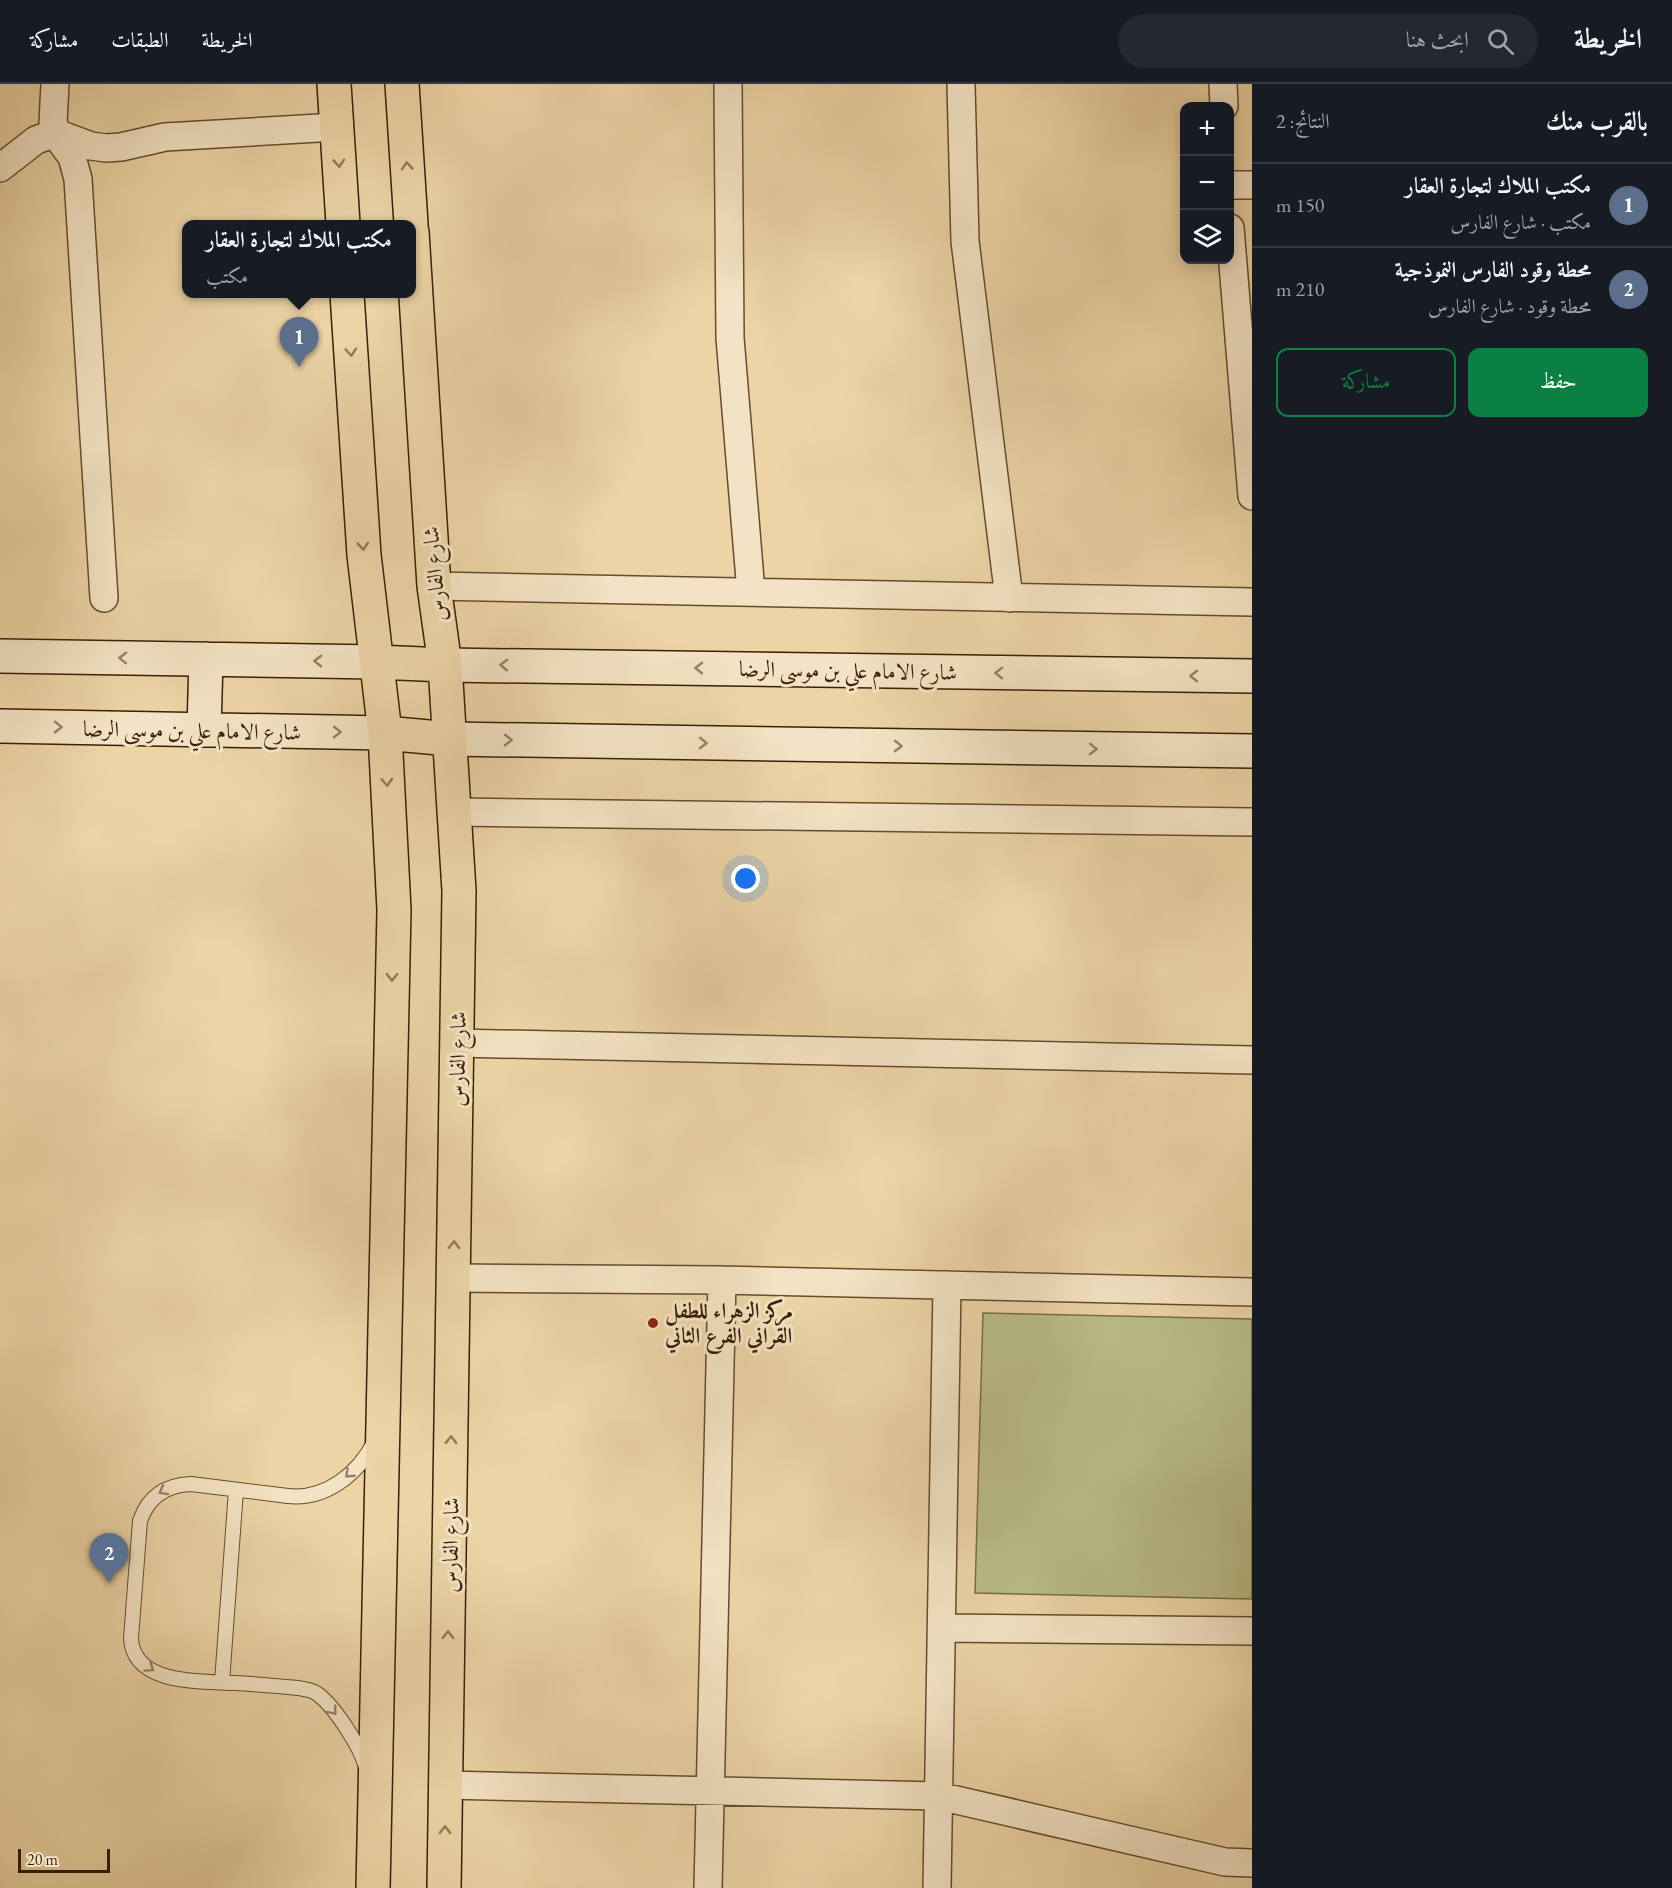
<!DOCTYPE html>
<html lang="ar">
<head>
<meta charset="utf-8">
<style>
  :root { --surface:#171b24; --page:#242831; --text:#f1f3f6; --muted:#9ea1a6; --line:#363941; --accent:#0b8043 }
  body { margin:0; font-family:"EB Garamond",Amiri,serif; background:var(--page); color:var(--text); direction:rtl }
  .controls { position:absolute; right:18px; top:18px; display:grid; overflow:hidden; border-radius:12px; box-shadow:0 3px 15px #0003 }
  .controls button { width:54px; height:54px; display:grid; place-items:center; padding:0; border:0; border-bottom:2px solid var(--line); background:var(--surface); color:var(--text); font:30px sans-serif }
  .scale { position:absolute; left:18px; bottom:15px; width:92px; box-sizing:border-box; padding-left:6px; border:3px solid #381f05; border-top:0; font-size:16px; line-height:21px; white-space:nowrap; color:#381f05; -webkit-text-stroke:4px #f3e3c4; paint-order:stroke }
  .you { position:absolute; left:746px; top:795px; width:21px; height:21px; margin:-15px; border:4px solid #fff; border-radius:50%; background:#1a73e8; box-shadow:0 0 0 9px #1a73e833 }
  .badge { display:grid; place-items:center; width:39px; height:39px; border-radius:50%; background:var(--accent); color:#fff; font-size:20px; font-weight:700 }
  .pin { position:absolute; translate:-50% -50px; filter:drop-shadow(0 2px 3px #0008) }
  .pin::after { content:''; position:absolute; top:32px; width:21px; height:18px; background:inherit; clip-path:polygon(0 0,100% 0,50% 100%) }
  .popup { position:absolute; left:182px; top:136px; width:234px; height:78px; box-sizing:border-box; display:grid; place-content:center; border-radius:12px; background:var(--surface); filter:drop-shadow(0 2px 4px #0005); font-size:20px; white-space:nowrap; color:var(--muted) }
  .popup b { font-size:22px; color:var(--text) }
  .popup::after { content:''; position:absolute; left:50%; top:100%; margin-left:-12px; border:12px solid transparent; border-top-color:var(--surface) }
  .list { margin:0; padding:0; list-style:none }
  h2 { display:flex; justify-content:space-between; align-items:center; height:78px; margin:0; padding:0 24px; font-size:26px }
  h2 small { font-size:20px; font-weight:400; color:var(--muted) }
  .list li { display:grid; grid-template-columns:39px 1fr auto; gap:18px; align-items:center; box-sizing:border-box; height:84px; padding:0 24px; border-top:2px solid var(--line) }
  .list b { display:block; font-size:22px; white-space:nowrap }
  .list p { margin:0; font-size:20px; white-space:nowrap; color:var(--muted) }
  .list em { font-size:20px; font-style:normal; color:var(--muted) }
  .actions { display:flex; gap:12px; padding:18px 24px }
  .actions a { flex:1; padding:14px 0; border:2px solid var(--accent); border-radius:12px; text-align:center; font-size:21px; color:var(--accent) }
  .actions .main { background:var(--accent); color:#fff }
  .icon { flex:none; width:33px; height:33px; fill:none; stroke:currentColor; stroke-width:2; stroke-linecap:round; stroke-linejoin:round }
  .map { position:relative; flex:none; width:1252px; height:1804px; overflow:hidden; direction:ltr }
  header { display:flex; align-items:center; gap:36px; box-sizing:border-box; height:84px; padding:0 30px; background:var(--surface); border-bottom:2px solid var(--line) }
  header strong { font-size:28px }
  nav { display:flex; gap:33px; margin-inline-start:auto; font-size:21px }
  .search { width:420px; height:54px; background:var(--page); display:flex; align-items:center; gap:15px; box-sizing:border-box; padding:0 21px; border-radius:33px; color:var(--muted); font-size:22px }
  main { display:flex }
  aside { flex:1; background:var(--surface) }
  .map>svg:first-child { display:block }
  .green { fill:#b9bc86; stroke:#786e46; stroke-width:1.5 }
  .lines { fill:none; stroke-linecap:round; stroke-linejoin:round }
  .service-casing { stroke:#654c2d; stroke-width:16 }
  .minor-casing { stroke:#654c2d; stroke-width:30 }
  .secondary-casing { stroke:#381f05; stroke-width:36 }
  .primary-casing { stroke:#381f05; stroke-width:36 }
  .service { stroke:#f3e3c4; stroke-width:14 }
  .minor { stroke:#f3e3c4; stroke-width:27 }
  .secondary { stroke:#f3e3c4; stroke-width:33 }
  .primary { stroke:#ecd4a5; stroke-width:33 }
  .oneway { stroke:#927a55 }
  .oneway2 { stroke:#968164 }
  .poi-dot { fill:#8f2418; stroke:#f3e3c4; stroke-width:2 }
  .labels { text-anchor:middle; stroke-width:6; stroke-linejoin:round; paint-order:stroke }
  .street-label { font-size:22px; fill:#381f05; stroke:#f3e3c4 }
  .poi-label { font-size:22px; font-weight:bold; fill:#381f05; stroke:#f3e3c4; text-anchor:start }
</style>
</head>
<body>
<header>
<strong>الخريطة</strong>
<div class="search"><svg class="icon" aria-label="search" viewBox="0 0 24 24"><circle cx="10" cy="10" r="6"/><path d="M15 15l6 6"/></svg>ابحث هنا</div>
<nav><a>الخريطة</a><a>الطبقات</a><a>مشاركة</a></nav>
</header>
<main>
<aside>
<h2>بالقرب منك<small>النتائج: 2</small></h2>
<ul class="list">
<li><span class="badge" style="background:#5c6f8a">1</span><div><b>مكتب الملاك لتجارة العقار</b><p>مكتب · شارع الفارس</p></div><em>150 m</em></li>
<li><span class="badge" style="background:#5c6f8a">2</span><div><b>محطة وقود الفارس النموذجية</b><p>محطة وقود · شارع الفارس</p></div><em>210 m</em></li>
</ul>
<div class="actions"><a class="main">حفظ</a><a>مشاركة</a></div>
</aside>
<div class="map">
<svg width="1252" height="1804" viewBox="0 0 1252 1804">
  <rect width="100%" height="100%" fill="#ecd4a5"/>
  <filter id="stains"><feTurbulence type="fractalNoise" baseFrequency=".00333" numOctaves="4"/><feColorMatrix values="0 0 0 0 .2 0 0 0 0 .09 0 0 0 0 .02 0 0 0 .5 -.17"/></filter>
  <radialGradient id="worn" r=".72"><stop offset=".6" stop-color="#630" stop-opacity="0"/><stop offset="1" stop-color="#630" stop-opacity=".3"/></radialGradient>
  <path class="green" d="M983 1229 1252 1235V1515L975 1509Z"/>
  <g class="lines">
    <defs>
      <path id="service" d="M222 1598 236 1406
        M366 1683C360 1662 334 1621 316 1609 311 1606 304 1605 298 1604 277 1602 255 1600 234 1599 200 1597 133 1601 131 1554L140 1437C148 1413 165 1401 191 1400L288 1412C326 1416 358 1390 375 1357"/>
      <path id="minor" d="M55 0 53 39 61 58 72 73 78 95 104 514
        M728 0 730 254 751 508
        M961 0 965 157 1009 514
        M1223 0 1224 22
        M0 84 36 56 56 49 91 62 106 64 121 63 165 53 336 43
        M1230 101H1252
        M1230 144 1252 412
        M434 502 1252 518
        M455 728 1252 738
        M457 959 1252 976
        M454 1194 722 1196 1252 1208
        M942 1544 1252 1547
        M446 1701 939 1712 1225 1778 1252 1779
        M708 1804 722 1196
        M937 1804 947 1201"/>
      <path id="secondary" d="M0 572 377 578
        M445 581 1252 592
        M0 642 385 649
        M204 646 206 575
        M450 655 1252 667"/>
      <path id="primary" d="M334 0 343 140
        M402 0 411 140
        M412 148 434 502 445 581 459 807 444 1804
        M347 210 364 471 385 649 394 826 373 1804
        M377 578 445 581
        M385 649 450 655"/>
    </defs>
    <use href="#service" class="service-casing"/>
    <use href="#minor" class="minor-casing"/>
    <use href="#secondary" class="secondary-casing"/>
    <use href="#primary" class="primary-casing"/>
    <use href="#service" class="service"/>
    <use href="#minor" class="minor"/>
    <use href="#secondary" class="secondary"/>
    <use href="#primary" class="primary"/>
  </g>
  <defs><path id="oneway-chevron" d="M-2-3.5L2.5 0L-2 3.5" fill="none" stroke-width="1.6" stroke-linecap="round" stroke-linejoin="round" transform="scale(1.5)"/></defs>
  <g class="oneway">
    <use href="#oneway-chevron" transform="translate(339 79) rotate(86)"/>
    <use href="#oneway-chevron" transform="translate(407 82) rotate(-94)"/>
    <use href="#oneway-chevron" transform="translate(351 268) rotate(86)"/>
    <use href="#oneway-chevron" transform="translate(363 462) rotate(86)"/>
    <use href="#oneway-chevron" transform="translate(387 698) rotate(87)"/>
    <use href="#oneway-chevron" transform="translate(392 893) rotate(91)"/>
    <use href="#oneway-chevron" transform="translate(454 1161) rotate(-89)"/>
    <use href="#oneway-chevron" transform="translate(451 1356) rotate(-89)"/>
    <use href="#oneway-chevron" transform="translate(448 1551) rotate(-89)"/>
    <use href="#oneway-chevron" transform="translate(445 1746) rotate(-89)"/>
  </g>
  <g class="oneway2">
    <use href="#oneway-chevron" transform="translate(123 574) rotate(-179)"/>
    <use href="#oneway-chevron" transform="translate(318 577) rotate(-179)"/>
    <use href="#oneway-chevron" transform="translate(504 581) rotate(-179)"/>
    <use href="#oneway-chevron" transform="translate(699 584) rotate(-179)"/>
    <use href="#oneway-chevron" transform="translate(999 589) rotate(-179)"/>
    <use href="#oneway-chevron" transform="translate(1194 592) rotate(-179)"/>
    <use href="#oneway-chevron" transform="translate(58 643) rotate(1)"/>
    <use href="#oneway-chevron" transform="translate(337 648) rotate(1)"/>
    <use href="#oneway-chevron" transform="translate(508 656) rotate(1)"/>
    <use href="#oneway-chevron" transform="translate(703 659) rotate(1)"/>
    <use href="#oneway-chevron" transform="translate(898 662) rotate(1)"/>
    <use href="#oneway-chevron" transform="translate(1093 665) rotate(1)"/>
    <use href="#oneway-chevron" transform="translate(349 1390) rotate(137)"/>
    <use href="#oneway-chevron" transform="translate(163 1407) rotate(151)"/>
    <use href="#oneway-chevron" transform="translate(150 1584) rotate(34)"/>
    <use href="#oneway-chevron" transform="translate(333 1627) rotate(52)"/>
  </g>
  <circle class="poi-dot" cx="653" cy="1239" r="6"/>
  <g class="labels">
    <g class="street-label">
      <text transform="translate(434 490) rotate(-95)" y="8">شارع الفارس</text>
      <text transform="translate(848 586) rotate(1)" y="8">شارع الامام علي بن موسى الرضا</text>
      <text transform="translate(192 646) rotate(1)" y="8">شارع الامام علي بن موسى الرضا</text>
      <text transform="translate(457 975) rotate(-89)" y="8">شارع الفارس</text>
      <text transform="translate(450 1461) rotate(-89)" y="8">شارع الفارس</text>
    </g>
    <g class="poi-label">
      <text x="665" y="1234">مركز الزهراء للطفل<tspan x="665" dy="25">القراني الفرع الثاني</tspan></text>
    </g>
  </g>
  <rect width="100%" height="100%" filter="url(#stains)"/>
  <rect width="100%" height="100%" fill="url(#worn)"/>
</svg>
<div class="controls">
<button>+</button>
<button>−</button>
<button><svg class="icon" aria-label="layers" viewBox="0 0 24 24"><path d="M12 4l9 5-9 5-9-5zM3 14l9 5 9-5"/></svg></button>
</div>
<div class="scale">20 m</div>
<div class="you"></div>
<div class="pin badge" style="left:299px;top:283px;background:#5c6f8a">1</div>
<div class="popup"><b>مكتب الملاك لتجارة العقار</b>مكتب</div>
<div class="pin badge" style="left:109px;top:1499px;background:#5c6f8a">2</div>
</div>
</main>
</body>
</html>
